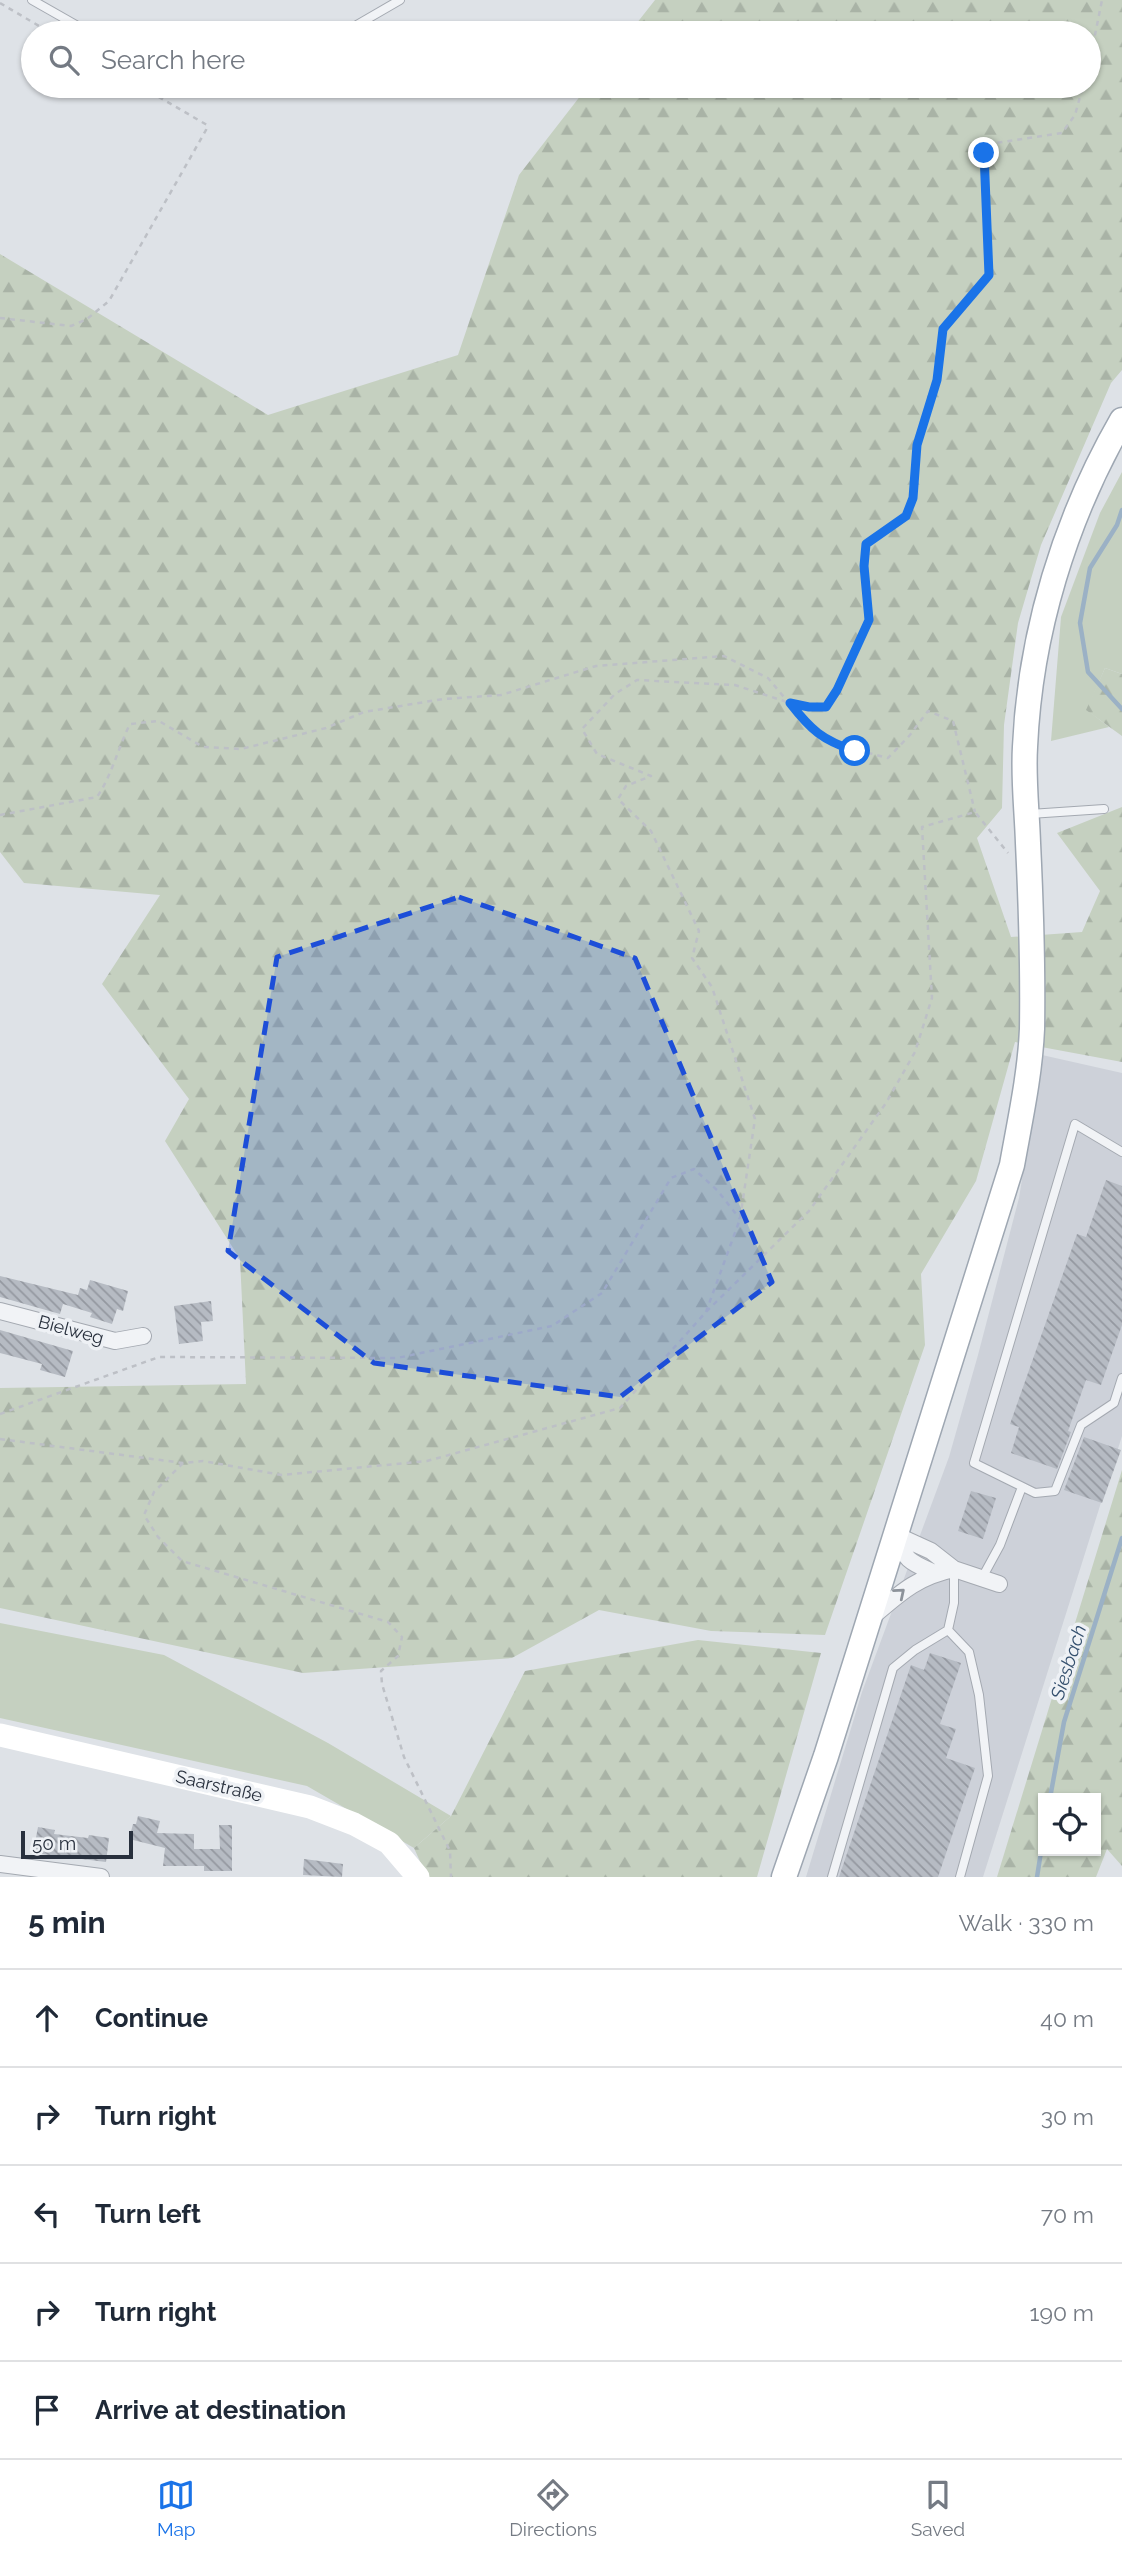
<!DOCTYPE html>
<html lang="en">
<head>
<meta charset="utf-8">
<style>
  :root { --surface:#fff; --page:#f2f2f3; --text:#1f2937; --muted:#747a83; --line:#e0e1e3; --accent:#1a73e8 }
  body { margin:0; font-family:Raleway,sans-serif; background:var(--page); color:var(--text) }
  .controls { position:absolute; right:21px; bottom:21px; display:grid; overflow:hidden; border-radius:0px; box-shadow:0 2px 5px #0004 }
  .controls button { width:63px; height:63px; display:grid; place-items:center; padding:0; border:0; border-bottom:2px solid var(--line); background:var(--surface); color:var(--text); font:35px sans-serif }
  .scale { position:absolute; left:21px; bottom:18px; width:112px; box-sizing:border-box; padding-left:7px; border:4px solid #28303d; border-top:0; font-size:19px; line-height:24px; white-space:nowrap; color:#28303d; -webkit-text-stroke:5px #eef1f5; paint-order:stroke }
  .stop { position:absolute; width:21px; height:21px; margin:-16px; border:5px solid #1a73e8; border-radius:50%; background:#fff }
  .stop.end { background:#1a73e8; border-color:#fff; box-shadow:0 2px 7px #0008 }
  .list { margin:0; padding:0; list-style:none }
  h2 { display:flex; justify-content:space-between; align-items:center; height:91px; margin:0; padding:0 28px; font-size:30px }
  h2 small { font-size:23px; font-weight:400; color:var(--muted) }
  .list li { display:grid; grid-template-columns:46px 1fr auto; gap:21px; align-items:center; box-sizing:border-box; height:98px; padding:0 28px; border-top:2px solid var(--line) }
  .list b { display:block; font-size:26px; white-space:nowrap }
  .list em { font-size:23px; font-style:normal; color:var(--muted) }
  .icon { flex:none; width:38px; height:38px; fill:none; stroke:currentColor; stroke-width:2; stroke-linecap:round; stroke-linejoin:round }
  .map { position:relative; flex:none; width:1122px; height:1877px; overflow:hidden }
  .search { position:absolute; background:var(--surface); box-shadow:0 2px 5px #0004; left:21px; right:21px; top:21px; height:77px; display:flex; align-items:center; gap:18px; box-sizing:border-box; padding:0 24px; border-radius:38px; color:var(--muted); font-size:26px }
  .sheet { height:581px; background:var(--surface) }
  nav { display:flex; justify-content:space-around; align-items:center; box-sizing:border-box; height:98px; border-top:2px solid var(--line); background:var(--surface); font-size:19px; color:var(--muted) }
  nav a { display:grid; justify-items:center; gap:4px }
  nav .on { color:var(--accent) }
  .map>svg:first-child { display:block }
  .built { fill:#cdd1d9 }
  .green { fill:#c5d0c0 }
  .forest { fill:url(#forest-firs); fill-rule:evenodd }
  .lines { fill:none; stroke-linecap:round; stroke-linejoin:round }
  .stream { stroke:#9bb1c5; stroke-width:4.5 }
  .building { fill:url(#building-back-hatch) }
  .lane-casing { stroke:#a4a9b1; stroke-width:10 }
  .street-casing { stroke:#a4a9b1; stroke-width:18 }
  .primary-casing { stroke:#9ea7b2; stroke-width:27 }
  .path { stroke:#bdc0c6; stroke-width:2.5; stroke-dasharray:5 5; stroke-linecap:butt }
  .lane { stroke:#f1f3f6; stroke-width:8 }
  .street { stroke:#f1f3f6; stroke-width:16 }
  .secondary { stroke:#fff; stroke-width:23 }
  .primary { stroke:#fff; stroke-width:24 }
  .oneway { stroke:#8c929a }
  .route { stroke:#1a73e8; stroke-width:9 }
  .marked { fill:#1d4ed8; fill-opacity:0.2; stroke:#1d4ed8; stroke-width:5; stroke-dasharray:14 9; stroke-linejoin:round }
  .labels { text-anchor:middle; stroke-width:7; stroke-linejoin:round; paint-order:stroke }
  .street-label { font-size:18px; fill:#28303d; stroke:#eef1f5 }
  .water-label { font-size:19px; font-style:italic; fill:#35506e; stroke:#eef1f5 }
</style>
</head>
<body>
<div class="map">
<svg width="1122" height="1877" viewBox="0 0 1122 1877">
  <defs>
    <pattern id="forest-firs" width="22" height="20" patternUnits="userSpaceOnUse" patternTransform="scale(1.75)"><rect width="22" height="20" fill="#c5d0c0"/><path d="M5 1l3.5 6h-7zM16 11l3.5 6h-7z" fill="#a9b3a6"/></pattern>
    <pattern id="building-back-hatch" width="6" height="6" patternUnits="userSpaceOnUse" patternTransform="scale(1.75)"><rect width="6" height="6" fill="#b6bbc3"/><path d="M-1 5l2 2M0 0l6 6M5-1l2 2" fill="none" stroke="#9498a0"/></pattern>
  </defs>
  <rect width="100%" height="100%" fill="#dee2e7"/>
  <path class="built" d="M1042 1055 1122 1073V1436L983 1877H806L862 1692 949 1457 978 1355 1019 1198Z"/>
  <path class="green" d="M1122 472V674L1105 668 1087 710 1109 727 1051 741 1061 617 1100 513Z
    M0 1623 164 1655 328 1743 451 1816 414 1848 307 1786 0 1718Z"/>
  <path class="forest" d="M655 0H1122V370L1111 383 1041 545 1018 623 1004 725 1002 808 977 838 1011 937 1082 932 1100 891 1057 833 1122 807V1062L1015 1042 976 1181 921 1274 925 1345 825 1635 711 1631 599 1610 512 1658 303 1673 0 1608V1388L246 1384 240 1259 165 1141 189 1099 102 984 160 895 24 883 0 852V254L268 415 458 355 519 175 588 86H1089V33H629Z
    M1105 668 1122 674V736L1086 710Z
    M1122 1470V1866L1107 1849 1096 1877H997ZM1096 1798V1851H1043V1798Z
    M698 1640 821 1653 757 1877H427L414 1848 451 1816 525 1671Z"/>
  <g class="lines">
    <path class="stream" d="M1122 510 1117 525 1090 568 1080 623 1088 672 1122 709
      M1050 1798 1064 1722 1122 1538
      M1037 1877 1043 1839"/>
  </g>
  <path class="building" d="M1106 1180 1122 1186V1325L1101 1385 1086 1380 1068 1431 1071 1432 1057 1469 1011 1453 1019 1427 1010 1424 1077 1234 1086 1237Z
    M0 1276 78 1295 80 1288 87 1290 90 1280 128 1291 123 1311 117 1309 112 1324 90 1317 92 1313 63 1304 60 1314 0 1297Z
    M211 1301 213 1321 201 1322 203 1341 179 1344 174 1306Z
    M0 1330 73 1351 65 1377 40 1370 42 1364 0 1353Z
    M1084 1437 1121 1450 1102 1503 1064 1490Z
    M971 1491 996 1498 983 1539 958 1531Z
    M930 1653 961 1663 940 1724 956 1729 946 1758 975 1768 938 1877H839L911 1665 924 1670Z
    M138 1816 160 1821 157 1833 194 1834V1849H220L219 1825H232V1871H204V1866H163L165 1848 129 1839 133 1824H136Z
    M38 1827 55 1830 54 1834 88 1838 89 1835 109 1838 106 1862 33 1853Z
    M304 1859 343 1864 342 1877 303 1875Z"/>
  <g class="lines">
    <defs>
      <path id="lane" d="M32 0 90 33
        M343 33 400 0
        M187 86C206 90 222 93 240 86
        M1030 814 1104 809
        M1122 1152 1075 1124 974 1463 1035 1493 1055 1491 1081 1425 1114 1403 1122 1378
        M982 1578 1000 1545 1022 1487
        M948 1630 969 1652 979 1695 988 1776 960 1877
        M832 1877 893 1668 915 1650 948 1630 954 1603V1569"/>
      <path id="street" d="M0 1311 115 1341 143 1336
        M896 1535 931 1551 954 1569 999 1584
        M896 1535C904 1561 912 1563 935 1573
        M871 1618C899 1594 916 1577 954 1569
        M0 1864 101 1877"/>
      <path id="primary" d="M784 1877 826 1756 1012 1165C1020 1120 1030 1075 1032 1029 1033 967 1031 905 1028 843 1027 811 1023 779 1025 747 1030 633 1065 519 1122 420"/>
    </defs>
    <use href="#lane" class="lane-casing"/>
    <use href="#street" class="street-casing"/>
    <use href="#primary" class="primary-casing"/>
    <path class="path" d="M0 3 51 33
      M1089 65 1102 0
      M0 318 71 326 87 319 109 301 206 130 207 125 140 86
      M0 815 97 797C112 775 118 748 130 724L159 721 203 747 241 749 326 728 364 712 443 699 501 695 596 666 724 656 768 678 809 727 831 743 888 758 910 735 928 711 953 721 975 812
      M706 1312 740 1219 755 1119 712 987 692 958 699 931 651 831 618 799 626 786 651 776 597 754 582 729 615 694 637 680 735 685 790 703 809 707H826L837 690 869 620 864 566 866 544 906 516 913 498 917 445 938 380 943 329 989 275 984 153 995 143 1062 133 1075 115 1083 86
      M0 1414 159 1357 397 1358 552 1326 602 1293 671 1178 694 1169 717 1190 740 1219
      M0 1439 183 1463 203 1461 282 1475 427 1461 620 1408 706 1312 809 1211 886 1103 915 1052 932 998 922 827 975 812 1008 853
      M183 1463 154 1492 144 1515 158 1537 182 1561 388 1622 402 1637 398 1656 381 1671 382 1684 404 1757 450 1851 451 1877"/>
    <use href="#lane" class="lane"/>
    <use href="#street" class="street"/>
    <path class="secondary" d="M0 1735 310 1807 354 1824 389 1843 418 1877"/>
    <use href="#primary" class="primary"/>
  </g>
  <defs><path id="oneway-chevron" d="M-2-3.5L2.5 0L-2 3.5" fill="none" stroke-width="1.6" stroke-linecap="round" stroke-linejoin="round" transform="scale(1.75)"/></defs>
  <use class="oneway" href="#oneway-chevron" transform="translate(900 1593) rotate(-40)"/>
  <g class="lines">
    <path class="route" d="M855 751C822 740 811 730 790 703L809 707H826L837 690 869 620 864 566 866 544 906 516 913 498 917 445 937 380 943 329 989 275 984 153"/>
  </g>
  <path class="marked" d="M459 897 635 958 772 1282 620 1397 374 1363 228 1251 277 957Z"/>
  <g class="labels">
    <g class="street-label">
      <text transform="translate(71 1330) rotate(15)" y="6">Bielweg</text>
      <text transform="translate(219 1786) rotate(13)" y="6">Saarstraße</text>
    </g>
    <g class="water-label">
      <text transform="translate(1068 1662) rotate(-72)" y="7">Siesbach</text>
    </g>
  </g>
</svg>
<div class="controls">
<button><svg class="icon" aria-label="locate" viewBox="0 0 24 24"><circle cx="12" cy="12" r="6"/><path d="M12 2v4M12 18v4M2 12h4M18 12h4"/></svg></button>
</div>
<div class="scale">50 m</div>
<div class="stop" style="left:855px;top:751px"></div>
<div class="stop end" style="left:984px;top:153px"></div>
<div class="search"><svg class="icon" aria-label="search" viewBox="0 0 24 24"><circle cx="10" cy="10" r="6"/><path d="M15 15l6 6"/></svg>Search here</div>
</div>
<section class="sheet">
<h2>5 min<small>Walk · 330 m</small></h2>
<ul class="list">
<li><svg class="icon" aria-label="ahead" viewBox="0 0 24 24"><path d="M12 20V5M6 11l6-6 6 6"/></svg><div><b>Continue</b></div><em>40 m</em></li>
<li><svg class="icon" aria-label="right" viewBox="0 0 24 24"><path d="M7 20v-9h11M14 6l5 5-5 5"/></svg><div><b>Turn right</b></div><em>30 m</em></li>
<li><svg class="icon" aria-label="left" viewBox="0 0 24 24"><path d="M17 20v-9H6M10 6l-5 5 5 5"/></svg><div><b>Turn left</b></div><em>70 m</em></li>
<li><svg class="icon" aria-label="right" viewBox="0 0 24 24"><path d="M7 20v-9h11M14 6l5 5-5 5"/></svg><div><b>Turn right</b></div><em>190 m</em></li>
<li><svg class="icon" aria-label="arrive" viewBox="0 0 24 24"><path d="M6 21V4h12l-3 4 3 4H6"/></svg><div><b>Arrive at destination</b></div></li>
</ul>
</section>
<nav>
<a class="on"><svg class="icon" aria-label="map" viewBox="0 0 24 24"><path d="M3 6l6-2 6 2 6-2v14l-6 2-6-2-6 2zM9 4v14M15 6v14"/></svg>Map</a>
<a><svg class="icon" aria-label="directions" viewBox="0 0 24 24"><path d="M12 3l9 9-9 9-9-9zM9 14v-3h6M13 9l2 2-2 2"/></svg>Directions</a>
<a><svg class="icon" aria-label="saved" viewBox="0 0 24 24"><path d="M7 4h10v16l-5-4-5 4z"/></svg>Saved</a>
</nav>
</body>
</html>
